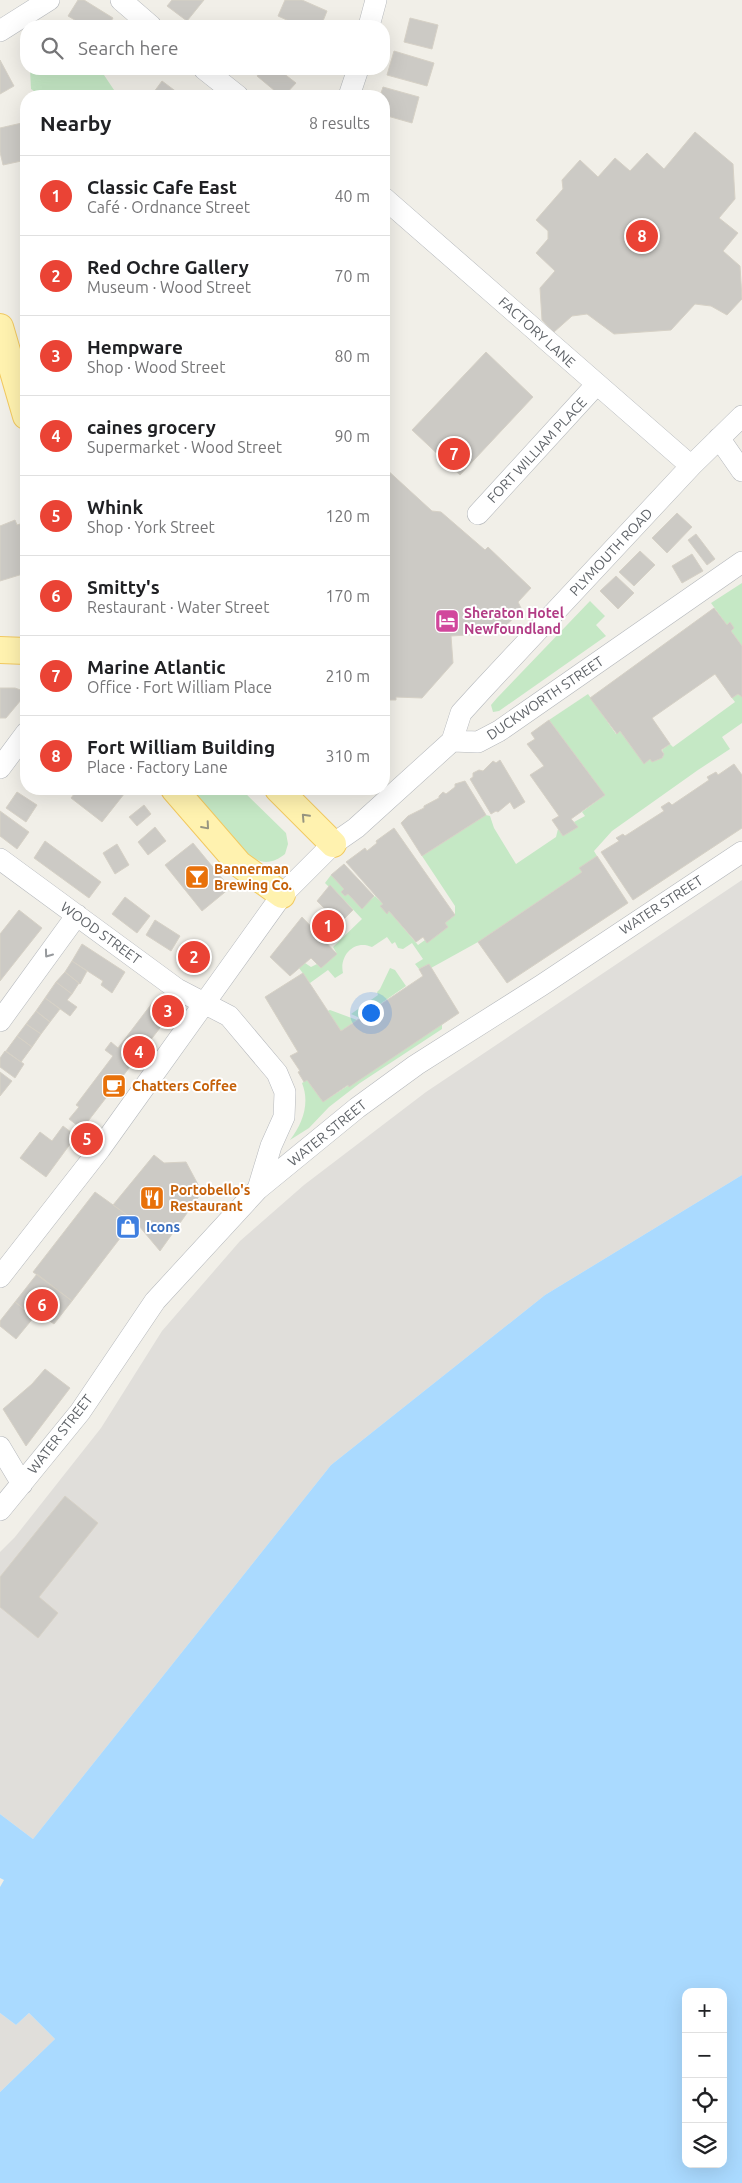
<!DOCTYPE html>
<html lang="en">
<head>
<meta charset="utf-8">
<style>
  :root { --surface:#fff; --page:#f2f2f2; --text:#202124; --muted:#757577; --line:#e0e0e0; --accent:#ea4335 }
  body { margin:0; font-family:Ubuntu,sans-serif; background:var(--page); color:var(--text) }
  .controls { position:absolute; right:15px; bottom:15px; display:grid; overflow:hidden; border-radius:10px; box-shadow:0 5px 20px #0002 }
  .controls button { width:45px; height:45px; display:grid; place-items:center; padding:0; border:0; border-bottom:1px solid var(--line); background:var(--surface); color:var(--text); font:25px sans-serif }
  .you { position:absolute; left:370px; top:1012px; width:18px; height:18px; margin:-12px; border:4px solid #fff; border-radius:50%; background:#1a73e8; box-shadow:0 0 0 8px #1a73e833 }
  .badge { display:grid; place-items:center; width:32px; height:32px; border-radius:50%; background:var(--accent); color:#fff; font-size:16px; font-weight:700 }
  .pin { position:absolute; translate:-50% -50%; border:2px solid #fff; box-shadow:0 1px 5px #0006 }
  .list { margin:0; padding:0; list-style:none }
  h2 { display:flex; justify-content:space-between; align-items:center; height:65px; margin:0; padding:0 20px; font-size:21px }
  h2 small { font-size:16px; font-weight:400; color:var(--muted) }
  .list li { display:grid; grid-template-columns:32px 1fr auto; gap:15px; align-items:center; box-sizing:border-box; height:80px; padding:0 20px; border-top:1px solid var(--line) }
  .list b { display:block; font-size:19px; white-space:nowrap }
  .list p { margin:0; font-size:16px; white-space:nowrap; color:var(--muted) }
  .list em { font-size:16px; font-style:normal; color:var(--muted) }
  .icon { flex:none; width:28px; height:28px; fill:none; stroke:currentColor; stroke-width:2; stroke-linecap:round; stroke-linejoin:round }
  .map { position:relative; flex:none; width:742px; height:2183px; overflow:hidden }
  .search { position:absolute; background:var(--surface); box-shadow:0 5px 20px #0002; left:20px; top:20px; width:370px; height:55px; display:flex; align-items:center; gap:12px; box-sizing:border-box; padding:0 18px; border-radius:20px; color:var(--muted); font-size:19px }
  .panel { position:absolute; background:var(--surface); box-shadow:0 5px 20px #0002; left:20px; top:90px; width:370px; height:705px; border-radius:20px }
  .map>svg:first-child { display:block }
  .industrial { fill:#e0deda }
  .green { fill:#c5e8c5 }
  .water { fill:#aadaff; fill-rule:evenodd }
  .building { fill:#cccac5; stroke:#d6d1c6 }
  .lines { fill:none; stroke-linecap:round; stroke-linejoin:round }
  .minor-casing { stroke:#b5b8bc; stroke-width:22 }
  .major-casing { stroke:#f2c960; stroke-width:28 }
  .minor { stroke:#fff; stroke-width:21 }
  .major { stroke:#fff2af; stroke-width:26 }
  .oneway { stroke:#979581 }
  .oneway2 { stroke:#979a9d }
  .labels { text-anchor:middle; stroke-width:4; stroke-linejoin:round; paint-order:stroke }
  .street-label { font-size:14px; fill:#5f6368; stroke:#fff }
  .hotel-label { font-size:14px; font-weight:bold; fill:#b23c85; stroke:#fff; text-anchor:start }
  .food-label { font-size:14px; font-weight:bold; fill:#c56008; stroke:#fff; text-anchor:start }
  .shop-label { font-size:14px; font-weight:bold; fill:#366cbe; stroke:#fff; text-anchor:start }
</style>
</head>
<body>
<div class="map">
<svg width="742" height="2183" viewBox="0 0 742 2183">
  <rect width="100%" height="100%" fill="#f1efe8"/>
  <path class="industrial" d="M742 880V1175L545 1295 331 1465 33 1839 0 1814V1552L15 1537 101 1428 162 1331 240 1241 304 1185 426 1092Z
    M0 2013 16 2025 29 2013 55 2039 0 2092Z"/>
  <path class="green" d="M30 69H100L118 96H41L31 89Z
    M742 583V646L731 631 734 628 730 622 727 625 711 603Z
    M590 601 605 616 596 625 606 636 499 711 493 712 491 705 497 698Z
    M588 694 616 734 620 731 644 763 650 759 652 762 662 758 664 754 662 750 670 744 673 747 735 702 732 698 738 694 742 697V723L722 737 730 749 698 770 612 831 594 851 597 856 580 868 582 872 478 942 431 968 429 964 419 969 415 964 423 959 412 943 403 949 398 948 395 942 392 944 387 937 372 947C354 939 339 956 343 973L335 978 328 970 310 983 299 968 305 963 311 967 337 954 333 947 362 919 330 885 329 887 325 883 331 875 344 889 341 892 345 896 348 894 361 908 375 896 383 904 380 906 387 913 389 911 418 945 425 940 427 942 448 927 445 923 455 915V906L422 856 486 815 490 816 494 828 516 864 556 837 558 829 563 836 577 827 574 822 585 816 582 812 605 795 549 720Z
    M192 789H241L286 833 288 844 285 854C275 862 265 865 254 858L252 860Z
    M390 968 395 970 406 986 360 1018 351 1014 378 995 377 992 380 989Z
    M330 1010 357 1020 341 1031 327 1011Z
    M442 1024V1029L439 1031 360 1083 329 1107 309 1128 290 1140C303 1123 310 1103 302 1083L307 1080 323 1102Z"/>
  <path class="water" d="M742 1175V2183H0V2092L55 2039 29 2013 16 2025 0 2013V1887L4 1880 0 1878V1814L33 1839 331 1465 545 1295ZM686 1992H723V2164H686Z"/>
  <path class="building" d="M78 0H84L113 18 108 26H85L68 16Z
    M172 0H204L187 21 167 6Z
    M285 0H302L327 11 321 26H300L278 16Z
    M410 18 438 25 432 49 404 42Z
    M394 51 434 63 427 86 387 75Z
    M0 60 14 86 0 94Z
    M263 69H278L296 83 284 96H281L257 76Z
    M162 81 182 96H151Z
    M383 87 419 97 412 123 384 115V96H380Z
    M26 122V160L3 165 0 152V128Z
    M695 132 733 164 735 199 719 218 738 233 723 251 740 266 742 299 727 315 711 306 695 304 671 330 614 334 587 314 572 316 554 332 542 320 540 288 555 271 536 253 548 239V231L536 220 563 189 562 180 580 160 598 177 615 158 630 171 647 153 664 169Z
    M486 352 533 397 460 475 412 430Z
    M384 467 432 511 441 512 485 550 488 547 531 588 518 602 522 610 498 633 451 636 453 663 422 698 396 697V700H385V759L384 761Z
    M677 513 692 527 667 553 652 538Z
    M15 520 17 525 26 522V573L0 581V526Z
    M696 534 715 559 707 565 688 540Z
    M640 551 655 565 634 586 619 572Z
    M692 554 703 571 682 583 672 566Z
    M616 576 634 593 618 609 600 591Z
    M714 608 727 625 730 622 734 628 731 631 742 646V697L738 694 732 698 715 674 652 718 670 744 661 750 664 754 662 758 652 762 650 759 644 764 620 731 617 734 590 698Z
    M0 688H15L26 692V694L6 718H0Z
    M549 720 605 795 571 819 578 827 563 836 552 820 559 816 530 775 544 766 527 744 535 739 531 733Z
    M500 760 525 802 514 809 510 802 498 812 496 811 491 814 470 779 473 777V773L479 770 483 771 493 761 496 763Z
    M734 764 742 775V828L633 900 601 852 619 841 616 838 623 834 625 836 664 811 661 807 669 802 672 805 709 780 707 777 716 772 718 775Z
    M465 781 486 815 422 856 401 823 408 816 424 808V806L439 798V796L443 792 446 794 455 787V784Z
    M78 789H128L102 822 71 798Z
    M17 792 37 805 26 822 6 808Z
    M144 805 151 814 137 826 129 817Z
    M0 811 29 832 17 849 0 836Z
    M155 827 166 841 148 855 138 842Z
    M394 828 455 915 445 923 448 927 427 943 423 937 416 942 389 911 387 914 380 906 383 904 346 862 365 848 367 851 377 843 376 841Z
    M45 841 101 882 89 898 34 858Z
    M193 843 230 888 202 911 165 865Z
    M117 844 129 865 115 874 103 853Z
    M597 856 628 903 507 983 478 942 582 872 579 868Z
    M344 864 374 896 362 909 348 894 345 896 341 892 344 889 331 875Z
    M330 885 353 910 325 938 312 925 327 911 317 901Z
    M125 897 150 916 137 933 112 914Z
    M19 910 42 928 0 981V934Z
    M302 917 337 954 321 968 311 958 290 976 270 957Z
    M155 920 180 936 171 951 146 935Z
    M195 943 206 952 205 954 208 956 197 971 181 959Z
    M82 944 125 972 112 993 101 985 103 981 72 961Z
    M72 961 87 971 80 984 65 972Z
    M429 964 459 1013 349 1087 348 1085 323 1102 307 1080 304 1082 298 1072 300 1071 290 1056 298 1052 265 997 303 973 341 1031 423 976 419 969Z
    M65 972 79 983 72 994 56 982Z
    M56 982 72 994 67 1000 77 1007 70 1016 45 998Z
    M45 998 60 1009 50 1022 36 1011Z
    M156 998 173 1011 82 1129 69 1119 79 1107 76 1105 113 1056 105 1050 111 1042 118 1048Z
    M36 1011 50 1022 41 1034 26 1024Z
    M26 1024 41 1034 32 1047 17 1036Z
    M17 1036 32 1047 21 1062 6 1051Z
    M5 1051 24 1064 15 1078 0 1067V1058Z
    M0 1072 12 1081 0 1096Z
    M63 1126 76 1136 46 1177 20 1158 40 1132 52 1141Z
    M154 1155 164 1163 186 1162 202 1192 160 1251 134 1220 113 1205Z
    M95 1192 134 1220 72 1301 33 1272Z
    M37 1274 72 1301 54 1324 37 1312 34 1317 15 1302Z
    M15 1302 34 1317 16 1339 0 1326V1321Z
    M45 1369 70 1388 26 1446 3 1409 32 1384Z
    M65 1496 98 1523 39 1597 58 1613 38 1638 0 1607V1577Z"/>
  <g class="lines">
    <defs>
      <path id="minor" d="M121 0 151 26
        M369 26 376 0
        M0 31 49 0
        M204 69 238 96
        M349 96 358 69
        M384 198 691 466
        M719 438 742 471
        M478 514 596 385
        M452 741 461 713 481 691 691 466 742 416
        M0 768 26 733
        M0 859 177 989 229 1016 277 1073 285 1092 284 1117 271 1146 258 1189
        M0 1021 77 915
        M0 1277 100 1149 282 895 333 844 356 828 452 741 478 742 499 731 742 562
        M0 1447 22 1484
        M0 1510 80 1412 155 1301 258 1189 357 1108 416 1065 542 985 742 852"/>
      <path id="major" d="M0 327 26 416
        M0 650 26 651
        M174 789 239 864 282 895
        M278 789 333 844"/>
    </defs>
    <use href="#minor" class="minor-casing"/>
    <use href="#major" class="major-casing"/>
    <use href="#minor" class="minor"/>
    <use href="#major" class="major"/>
  </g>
  <defs><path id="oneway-chevron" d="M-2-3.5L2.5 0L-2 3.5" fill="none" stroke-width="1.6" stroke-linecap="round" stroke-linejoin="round" transform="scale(1.25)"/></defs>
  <g class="oneway">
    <use href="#oneway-chevron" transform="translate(305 817) rotate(-133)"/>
    <use href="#oneway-chevron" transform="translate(206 826) rotate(49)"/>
  </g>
  <use class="oneway2" href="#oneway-chevron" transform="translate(48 954) rotate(126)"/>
  <defs>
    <symbol id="hotel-square" viewBox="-11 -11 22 22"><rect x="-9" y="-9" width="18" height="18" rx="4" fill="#d1479c" stroke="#fff"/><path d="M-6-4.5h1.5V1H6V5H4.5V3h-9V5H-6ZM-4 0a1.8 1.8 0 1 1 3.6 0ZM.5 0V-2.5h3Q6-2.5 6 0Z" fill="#fff"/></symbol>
    <symbol id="bar-square" viewBox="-11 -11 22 22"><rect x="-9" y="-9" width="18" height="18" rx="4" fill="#e8710a" stroke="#fff"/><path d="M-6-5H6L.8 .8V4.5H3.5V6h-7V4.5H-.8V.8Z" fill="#fff"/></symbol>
    <symbol id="cafe-square" viewBox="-11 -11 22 22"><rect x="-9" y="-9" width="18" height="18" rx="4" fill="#e8710a" stroke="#fff"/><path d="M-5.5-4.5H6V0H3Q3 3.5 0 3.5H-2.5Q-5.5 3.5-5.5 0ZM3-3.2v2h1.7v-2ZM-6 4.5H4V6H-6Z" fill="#fff"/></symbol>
    <symbol id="restaurant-square" viewBox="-11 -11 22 22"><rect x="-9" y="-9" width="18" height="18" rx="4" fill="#e8710a" stroke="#fff"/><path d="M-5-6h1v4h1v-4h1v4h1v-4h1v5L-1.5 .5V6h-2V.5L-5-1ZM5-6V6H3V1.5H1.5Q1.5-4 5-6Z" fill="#fff"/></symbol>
    <symbol id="shop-square" viewBox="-11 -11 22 22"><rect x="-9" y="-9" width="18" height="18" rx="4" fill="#3f7fe0" stroke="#fff"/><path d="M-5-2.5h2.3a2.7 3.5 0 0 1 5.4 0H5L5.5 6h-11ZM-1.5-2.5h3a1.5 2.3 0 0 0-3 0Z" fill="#fff"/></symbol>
  </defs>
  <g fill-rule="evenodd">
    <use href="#hotel-square" x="433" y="607" width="28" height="28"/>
    <use href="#bar-square" x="183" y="863" width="28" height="28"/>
    <use href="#cafe-square" x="100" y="1072" width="28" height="28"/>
    <use href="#restaurant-square" x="138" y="1184" width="28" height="28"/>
    <use href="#shop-square" x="114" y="1213" width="28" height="28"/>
  </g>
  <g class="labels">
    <g class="street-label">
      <text transform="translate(537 332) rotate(42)" y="5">FACTORY LANE</text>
      <text transform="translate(537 450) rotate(-47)" y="5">FORT WILLIAM PLACE</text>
      <text transform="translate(611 552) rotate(-47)" y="5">PLYMOUTH ROAD</text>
      <text transform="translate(545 698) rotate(-34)" y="5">DUCKWORTH STREET</text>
      <text transform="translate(661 905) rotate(-33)" y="5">WATER STREET</text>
      <text transform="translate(101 933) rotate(36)" y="5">WOOD STREET</text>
      <text transform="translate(327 1133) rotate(-39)" y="5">WATER STREET</text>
      <text transform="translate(60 1434) rotate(-52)" y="5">WATER STREET</text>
    </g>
    <g class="hotel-label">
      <text x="464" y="618">Sheraton Hotel<tspan x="464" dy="16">Newfoundland</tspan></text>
    </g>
    <g class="food-label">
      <text x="214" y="874">Bannerman<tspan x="214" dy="16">Brewing Co.</tspan></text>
      <text x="132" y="1091">Chatters Coffee</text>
      <text x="170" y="1195">Portobello's<tspan x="170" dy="16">Restaurant</tspan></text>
    </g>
    <g class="shop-label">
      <text x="146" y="1232">Icons</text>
    </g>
  </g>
</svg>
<div class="controls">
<button>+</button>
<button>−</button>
<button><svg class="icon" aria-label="locate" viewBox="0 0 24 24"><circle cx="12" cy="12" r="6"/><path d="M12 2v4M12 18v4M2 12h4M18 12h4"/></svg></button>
<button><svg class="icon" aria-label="layers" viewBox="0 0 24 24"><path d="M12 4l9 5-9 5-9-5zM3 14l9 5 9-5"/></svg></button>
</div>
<div class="you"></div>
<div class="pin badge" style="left:328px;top:926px">1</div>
<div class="pin badge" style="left:194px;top:957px">2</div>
<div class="pin badge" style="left:168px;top:1011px">3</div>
<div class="pin badge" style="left:139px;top:1052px">4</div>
<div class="pin badge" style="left:87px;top:1139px">5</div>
<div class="pin badge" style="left:42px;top:1305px">6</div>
<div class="pin badge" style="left:454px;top:454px">7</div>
<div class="pin badge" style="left:642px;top:236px">8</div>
<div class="search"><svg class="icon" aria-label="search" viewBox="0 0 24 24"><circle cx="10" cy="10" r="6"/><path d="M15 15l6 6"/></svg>Search here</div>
<section class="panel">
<h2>Nearby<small>8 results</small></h2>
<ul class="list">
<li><span class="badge">1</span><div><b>Classic Cafe East</b><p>Café · Ordnance Street</p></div><em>40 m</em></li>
<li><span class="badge">2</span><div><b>Red Ochre Gallery</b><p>Museum · Wood Street</p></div><em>70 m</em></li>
<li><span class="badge">3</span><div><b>Hempware</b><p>Shop · Wood Street</p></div><em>80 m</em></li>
<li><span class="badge">4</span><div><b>caines grocery</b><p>Supermarket · Wood Street</p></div><em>90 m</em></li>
<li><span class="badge">5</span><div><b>Whink</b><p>Shop · York Street</p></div><em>120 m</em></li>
<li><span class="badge">6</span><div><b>Smitty's</b><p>Restaurant · Water Street</p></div><em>170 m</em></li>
<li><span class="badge">7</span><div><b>Marine Atlantic</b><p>Office · Fort William Place</p></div><em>210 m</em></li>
<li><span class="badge">8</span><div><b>Fort William Building</b><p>Place · Factory Lane</p></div><em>310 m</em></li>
</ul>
</section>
</div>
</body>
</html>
